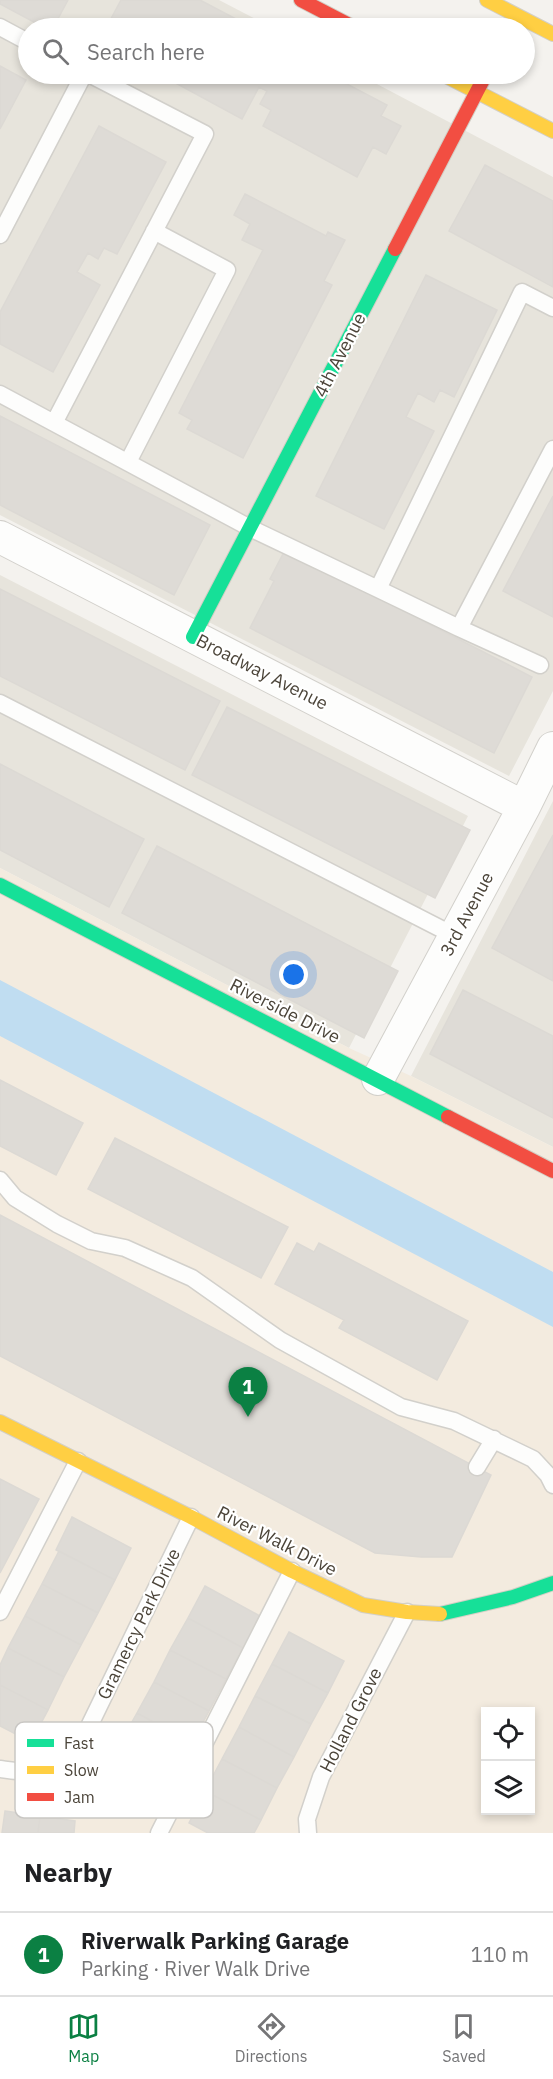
<!DOCTYPE html>
<html lang="en">
<head>
<meta charset="utf-8">
<style>
  :root { --surface:#fff; --page:#f2f2f2; --text:#202124; --muted:#757577; --line:#e0e0e0; --accent:#0b8043 }
  body { margin:0; font-family:"IBM Plex Sans",sans-serif; background:var(--page); color:var(--text) }
  .controls { position:absolute; right:18px; bottom:18px; display:grid; overflow:hidden; border-radius:0px; box-shadow:0 3px 9px #0003 }
  .controls button { width:54px; height:54px; display:grid; place-items:center; padding:0; border:0; border-bottom:2px solid var(--line); background:var(--surface); color:var(--text); font:30px sans-serif }
  .you { position:absolute; left:294px; top:975px; width:21px; height:21px; margin:-15px; border:4px solid #fff; border-radius:50%; background:#1a73e8; box-shadow:0 0 0 9px #1a73e833 }
  .badge { display:grid; place-items:center; width:39px; height:39px; border-radius:50%; background:var(--accent); color:#fff; font-size:20px; font-weight:700 }
  .pin { position:absolute; translate:-50% -50px; filter:drop-shadow(0 2px 3px #0008) }
  .pin::after { content:''; position:absolute; top:32px; width:21px; height:18px; background:inherit; clip-path:polygon(0 0,100% 0,50% 100%) }
  .list { margin:0; padding:0; list-style:none }
  h2 { display:flex; justify-content:space-between; align-items:center; height:78px; margin:0; padding:0 24px; font-size:26px }
  h2 small { font-size:20px; font-weight:400; color:var(--muted) }
  .list li { display:grid; grid-template-columns:39px 1fr auto; gap:18px; align-items:center; box-sizing:border-box; height:84px; padding:0 24px; border-top:2px solid var(--line) }
  .list b { display:block; font-size:22px; white-space:nowrap }
  .list p { margin:0; font-size:20px; white-space:nowrap; color:var(--muted) }
  .list em { font-size:20px; font-style:normal; color:var(--muted) }
  .icon { flex:none; width:33px; height:33px; fill:none; stroke:currentColor; stroke-width:2; stroke-linecap:round; stroke-linejoin:round }
  .map { position:relative; flex:none; width:553px; height:1833px; overflow:hidden }
  .search { position:absolute; background:var(--surface); box-shadow:0 3px 9px #0003; left:18px; right:18px; top:18px; height:66px; display:flex; align-items:center; gap:15px; box-sizing:border-box; padding:0 21px; border-radius:33px; color:var(--muted); font-size:22px }
  .sheet { height:162px; background:var(--surface) }
  nav { display:flex; justify-content:space-around; align-items:center; box-sizing:border-box; height:84px; border-top:2px solid var(--line); background:var(--surface); font-size:16px; color:var(--muted) }
  nav a { display:grid; justify-items:center; gap:3px }
  nav .on { color:var(--accent) }
  .map>svg:first-child { display:block }
  .residential { fill:#e7e4dc }
  .commercial { fill:#f3ebdf; fill-rule:evenodd }
  .water { fill:#c0ddf1 }
  .building { fill:#dedbd6; stroke:#dcd9d4; stroke-width:1.5 }
  .lines { fill:none; stroke-linecap:round; stroke-linejoin:round }
  .lane-casing { stroke:#d2d0cb; stroke-width:19 }
  .street-casing { stroke:#d2d0cb; stroke-width:34 }
  .fast-casing { stroke:#d3cfc5; stroke-width:16 }
  .slow-casing { stroke:#d3cfc5; stroke-width:16 }
  .jam-casing { stroke:#d3cfc5; stroke-width:16 }
  .lane { stroke:#fdfdfc; stroke-width:16 }
  .street { stroke:#fdfdfc; stroke-width:32 }
  .fast { stroke:#16e098; stroke-width:14 }
  .slow { stroke:#ffcf43; stroke-width:14 }
  .jam { stroke:#f24e42; stroke-width:14 }
  .labels { text-anchor:middle; stroke-width:4.5; stroke-linejoin:round; paint-order:stroke }
  .street-label { font-size:18px; fill:#4b4439; stroke:#fff }
  .key { fill:#fff; stroke:#c9c7c4; stroke-width:1.5 }
  .key-label { font-size:16px; fill:#4b4439 }
</style>
</head>
<body>
<div class="map">
<svg width="553" height="1833" viewBox="0 0 553 1833">
  <rect width="100%" height="100%" fill="#f4f2ee"/>
  <path class="residential" d="M0 0H219L273 28H28V74H358L553 177V691L509 776 0 515Z
    M0 575 468 816 349 1048 0 868Z
    M553 801V1147L411 1076Z"/>
  <path class="commercial" d="M0 868 349 1048 411 1076 553 1147V1833H0ZM486 1712H530V1810H486Z"/>
  <path class="water" d="M0 980 553 1272V1327L0 1036Z"/>
  <path class="building" d="M0 0H68L53 28H45L0 4Z
    M121 0H200L253 28H106Z
    M0 66 26 80 0 129Z
    M159 74H328L387 105 381 116 401 126 386 154 373 147 357 177 263 126 271 110 260 104 267 91 259 87 242 119Z
    M99 126 166 162 117 254 104 248 98 259 88 253 77 272 100 285 53 372 0 344V312Z
    M485 165 553 201V287L449 231Z
    M245 194 326 236 328 232 345 240 324 281 332 285 243 458 187 429 192 420 179 413 263 250 242 240 250 224 234 215Z
    M426 275 497 310 454 397 440 390 434 402 418 393 406 417 434 431 384 529 316 496Z
    M0 416 210 525 174 595 0 505Z
    M553 496V617L503 591Z
    M285 550 532 677 494 753 250 628 274 581 270 579Z
    M0 589 220 701 185 770 0 676Z
    M227 707 470 830 435 898 192 775Z
    M0 764 144 839 109 907 0 850Z
    M553 835V981L492 948Z
    M157 846 398 971 364 1038 122 913Z
    M463 990 553 1036V1118L430 1054Z
    M0 1080 83 1123 56 1175 0 1146Z
    M115 1138 288 1227 261 1278 88 1189Z
    M0 1215 491 1475 452 1557H421L375 1553 0 1356Z
    M297 1243 314 1252 319 1243 468 1321 437 1380 339 1328 344 1320 275 1284Z
    M0 1479 39 1499 0 1573Z
    M72 1517 131 1548 115 1580 56 1550Z
    M59 1551 115 1580 98 1613 42 1584Z
    M42 1584 98 1613 81 1645 25 1616Z
    M205 1586 260 1616 243 1648 188 1618Z
    M25 1616 81 1645 64 1677 8 1648Z
    M188 1618 243 1648 226 1679 170 1650Z
    M289 1632 344 1661 328 1693 272 1664Z
    M8 1648 64 1677 48 1710 0 1685V1665Z
    M170 1650 226 1679 209 1711 154 1682Z
    M272 1664 328 1693 311 1724 255 1696Z
    M154 1682 209 1711 192 1743 137 1713Z
    M0 1685 48 1710 31 1742 0 1726Z
    M255 1696 311 1724 294 1757 239 1727Z
    M137 1713 192 1743 175 1775 119 1745Z
    M239 1727 294 1757 277 1788 222 1759Z
    M222 1759 277 1788 261 1820 205 1791Z
    M205 1791 261 1820 254 1833H208L189 1823Z
    M5 1811 40 1816 38 1833H2Z
    M40 1816 75 1821 74 1833H38Z"/>
  <g class="lines">
    <defs>
      <path id="lane" d="M0 27 28 42
        M89 74 205 134 54 423 250 528 378 589 522 292 553 308
        M0 235 84 74
        M0 394 54 423
        M128 462 227 270 154 231
        M378 589 459 628 553 449
        M459 628 540 665
        M0 703 455 936
        M0 1180 15 1198 57 1224 91 1241 125 1248 192 1278 280 1340 401 1407 454 1421 533 1459 548 1475 553 1485
        M477 1467 494 1439
        M0 1612 78 1461
        M0 1769C23 1772 50 1777 70 1761 74 1757 77 1750 80 1745L191 1517
        M159 1833 292 1571
        M308 1833 307 1819 321 1777 407 1612"/>
      <path id="street" d="M0 537 524 807
        M378 1079 524 807 553 748"/>
      <path id="fast" d="M193 637 395 249
        M0 885 448 1117
        M440 1614 513 1597 553 1583"/>
      <path id="slow" d="M487 0 553 34
        M442 74 553 131
        M0 1422 191 1517 292 1571 363 1605 407 1612 440 1614"/>
      <path id="jam" d="M301 0 355 28
        M395 249 486 74
        M448 1117 553 1171"/>
    </defs>
    <use href="#lane" class="lane-casing"/>
    <use href="#street" class="street-casing"/>
    <use href="#fast" class="fast-casing"/>
    <use href="#slow" class="slow-casing"/>
    <use href="#jam" class="jam-casing"/>
    <use href="#lane" class="lane"/>
    <use href="#street" class="street"/>
    <use href="#fast" class="fast"/>
    <use href="#slow" class="slow"/>
    <use href="#jam" class="jam"/>
  </g>
  <g class="labels">
    <g class="street-label">
      <text transform="translate(340 355) rotate(-63)" y="6">4th Avenue</text>
      <text transform="translate(262 672) rotate(27)" y="6">Broadway Avenue</text>
      <text transform="translate(467 914) rotate(-62)" y="6">3rd Avenue</text>
      <text transform="translate(285 1011) rotate(27)" y="6">Riverside Drive</text>
      <text transform="translate(277 1541) rotate(27)" y="6">River Walk Drive</text>
      <text transform="translate(139 1624) rotate(-64)" y="6">Gramercy Park Drive</text>
      <text transform="translate(351 1720) rotate(-63)" y="6">Holland Grove</text>
    </g>
  </g>
  <rect x="15" y="1722" width="198" height="96" rx="9" class="key"/>
  <rect x="27" y="1739" width="27" height="8" fill="#16e098"/>
  <rect x="27" y="1766" width="27" height="8" fill="#ffcf43"/>
  <rect x="27" y="1793" width="27" height="8" fill="#f24e42"/>
  <g class="key-label">
    <text x="64" y="1749">Fast</text>
    <text x="64" y="1776">Slow</text>
    <text x="64" y="1803">Jam</text>
  </g>
</svg>
<div class="controls">
<button><svg class="icon" aria-label="locate" viewBox="0 0 24 24"><circle cx="12" cy="12" r="6"/><path d="M12 2v4M12 18v4M2 12h4M18 12h4"/></svg></button>
<button><svg class="icon" aria-label="layers" viewBox="0 0 24 24"><path d="M12 4l9 5-9 5-9-5zM3 14l9 5 9-5"/></svg></button>
</div>
<div class="you"></div>
<div class="pin badge" style="left:248px;top:1417px">1</div>
<div class="search"><svg class="icon" aria-label="search" viewBox="0 0 24 24"><circle cx="10" cy="10" r="6"/><path d="M15 15l6 6"/></svg>Search here</div>
</div>
<section class="sheet">
<h2>Nearby<small></small></h2>
<ul class="list">
<li><span class="badge">1</span><div><b>Riverwalk Parking Garage</b><p>Parking · River Walk Drive</p></div><em>110 m</em></li>
</ul>
</section>
<nav>
<a class="on"><svg class="icon" aria-label="map" viewBox="0 0 24 24"><path d="M3 6l6-2 6 2 6-2v14l-6 2-6-2-6 2zM9 4v14M15 6v14"/></svg>Map</a>
<a><svg class="icon" aria-label="directions" viewBox="0 0 24 24"><path d="M12 3l9 9-9 9-9-9zM9 14v-3h6M13 9l2 2-2 2"/></svg>Directions</a>
<a><svg class="icon" aria-label="saved" viewBox="0 0 24 24"><path d="M7 4h10v16l-5-4-5 4z"/></svg>Saved</a>
</nav>
</body>
</html>
